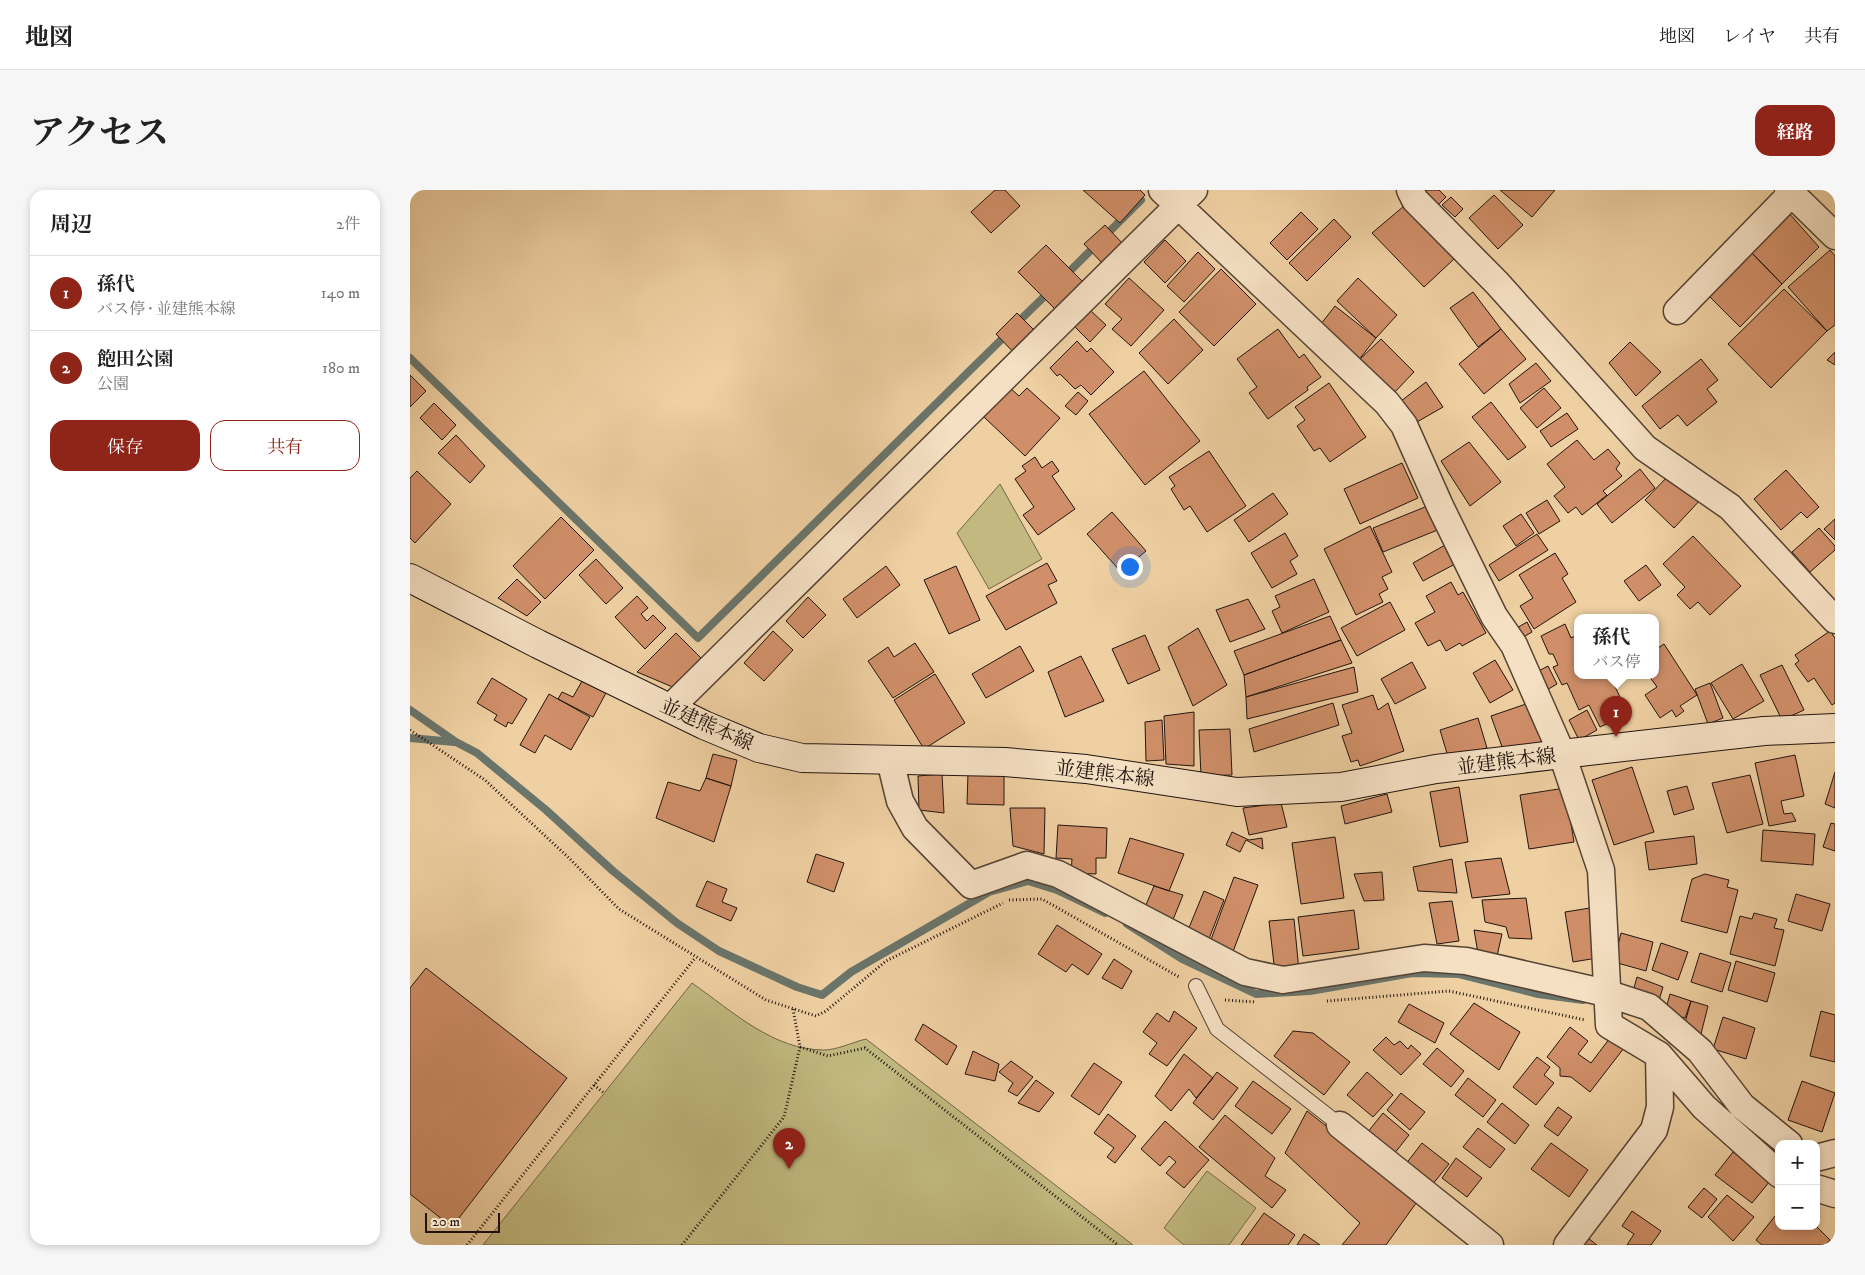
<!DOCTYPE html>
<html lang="ja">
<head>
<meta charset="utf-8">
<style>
  :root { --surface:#fff; --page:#f6f6f6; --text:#222; --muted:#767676; --line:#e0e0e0; --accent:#8f2418 }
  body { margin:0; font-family:"IM FELL DW Pica","Noto Serif JP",serif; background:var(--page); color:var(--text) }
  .controls { position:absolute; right:15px; bottom:15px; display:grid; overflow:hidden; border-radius:10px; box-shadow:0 2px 8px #0003 }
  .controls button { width:45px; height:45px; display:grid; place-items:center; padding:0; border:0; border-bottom:1px solid var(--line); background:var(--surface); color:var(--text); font:25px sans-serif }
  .scale { position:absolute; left:15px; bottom:12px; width:75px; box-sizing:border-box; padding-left:5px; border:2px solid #21140f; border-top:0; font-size:14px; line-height:18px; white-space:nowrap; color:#21140f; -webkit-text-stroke:4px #f5e0c3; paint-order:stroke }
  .you { position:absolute; left:719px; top:376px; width:18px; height:18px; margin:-12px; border:4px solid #fff; border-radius:50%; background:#1a73e8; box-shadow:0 0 0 8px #1a73e833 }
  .badge { display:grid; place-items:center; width:32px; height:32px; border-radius:50%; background:var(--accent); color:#fff; font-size:16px; font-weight:700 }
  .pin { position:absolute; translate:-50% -41px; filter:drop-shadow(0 1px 2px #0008) }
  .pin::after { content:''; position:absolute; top:26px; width:18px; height:15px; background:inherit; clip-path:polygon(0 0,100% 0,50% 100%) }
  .popup { position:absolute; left:1164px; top:424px; width:85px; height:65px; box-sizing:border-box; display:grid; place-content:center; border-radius:10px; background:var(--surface); filter:drop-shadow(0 1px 4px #0005); font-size:16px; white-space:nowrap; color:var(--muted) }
  .popup b { font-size:19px; color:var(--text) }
  .popup::after { content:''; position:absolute; left:50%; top:100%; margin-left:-10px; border:10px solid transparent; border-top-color:var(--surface) }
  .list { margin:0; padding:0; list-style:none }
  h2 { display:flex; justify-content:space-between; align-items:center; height:65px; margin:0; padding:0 20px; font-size:21px }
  h2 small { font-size:16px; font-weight:400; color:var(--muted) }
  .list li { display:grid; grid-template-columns:32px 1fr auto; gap:15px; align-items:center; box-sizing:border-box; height:75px; padding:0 20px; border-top:1px solid var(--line) }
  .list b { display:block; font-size:19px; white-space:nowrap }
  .list p { margin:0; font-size:16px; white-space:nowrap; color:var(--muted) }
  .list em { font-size:16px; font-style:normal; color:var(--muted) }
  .actions { display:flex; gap:10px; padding:15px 20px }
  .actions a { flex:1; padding:11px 0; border:1px solid var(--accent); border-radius:15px; text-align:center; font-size:18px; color:var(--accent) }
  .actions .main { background:var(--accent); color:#fff }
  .map { position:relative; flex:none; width:1425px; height:1055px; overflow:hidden; border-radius:15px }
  header { display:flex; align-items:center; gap:30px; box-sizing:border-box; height:70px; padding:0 25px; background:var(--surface); border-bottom:1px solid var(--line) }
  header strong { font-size:24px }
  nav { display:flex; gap:28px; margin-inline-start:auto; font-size:18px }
  .intro { display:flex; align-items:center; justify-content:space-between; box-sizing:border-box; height:120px; padding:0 30px }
  h1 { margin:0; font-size:35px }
  .button { padding:12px 22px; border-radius:15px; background:var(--accent); color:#fff; font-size:18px; font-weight:700 }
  main { display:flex; gap:30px; padding:0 30px }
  aside { flex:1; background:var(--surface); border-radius:15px; box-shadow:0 2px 8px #0003 }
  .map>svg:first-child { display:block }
  .green { fill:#c1b97f; stroke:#716647 }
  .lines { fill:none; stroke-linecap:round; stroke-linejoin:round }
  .stream { stroke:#6a756b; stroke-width:8 }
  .building { fill:#d08f69; stroke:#21140f }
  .lane-casing { stroke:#544334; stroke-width:16 }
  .street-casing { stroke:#544334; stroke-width:29 }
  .secondary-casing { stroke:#21140f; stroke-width:30 }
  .path { stroke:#21140f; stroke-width:3; stroke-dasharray:1 2.5; stroke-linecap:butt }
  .lane { stroke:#f5e0c3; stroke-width:14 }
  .street { stroke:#f5e0c3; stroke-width:26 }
  .secondary { stroke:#f5e0c3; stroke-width:28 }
  .labels { text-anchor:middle; stroke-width:4; stroke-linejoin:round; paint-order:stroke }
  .street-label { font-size:20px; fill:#21140f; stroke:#f5e0c3 }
</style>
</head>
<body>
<header>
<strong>地図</strong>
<nav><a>地図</a><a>レイヤ</a><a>共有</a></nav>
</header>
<div class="intro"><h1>アクセス</h1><a class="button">経路</a></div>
<main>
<aside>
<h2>周辺<small>2件</small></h2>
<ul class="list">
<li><span class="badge">1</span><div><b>孫代</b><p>バス停 · 並建熊本線</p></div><em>140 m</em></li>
<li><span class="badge">2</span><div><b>飽田公園</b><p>公園</p></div><em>180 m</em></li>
</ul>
<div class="actions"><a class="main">保存</a><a>共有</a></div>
</aside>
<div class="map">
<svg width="1425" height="1055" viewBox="0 0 1425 1055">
  <rect width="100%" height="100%" fill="#efd0a2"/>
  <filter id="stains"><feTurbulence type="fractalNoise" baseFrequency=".004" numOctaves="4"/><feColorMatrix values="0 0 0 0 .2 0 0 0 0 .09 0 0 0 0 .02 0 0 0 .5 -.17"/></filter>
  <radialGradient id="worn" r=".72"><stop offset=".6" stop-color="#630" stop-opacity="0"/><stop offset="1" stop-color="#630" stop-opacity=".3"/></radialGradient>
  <path class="green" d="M590 294 632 369 579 399 547 343Z
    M282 793C322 821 363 860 414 860 427 860 443 852 456 849L723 1055H73Z
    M797 981 846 1018 819 1055H774L754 1038Z"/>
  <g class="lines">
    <path class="stream" d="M655 86 731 10
      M605 135 640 101
      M0 168 288 448 597 144
      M0 520 46 552 67 563 136 620 203 681 267 733 309 761 387 797 412 805 441 782 579 702 618 691 647 700 695 723
      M0 548 44 552
      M717 734 772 769 846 804 900 801 1002 783 1049 784 1128 804 1173 810"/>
  </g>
  <path class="building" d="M585 0H595L610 16 581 43 561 22Z
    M673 0H730L735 5 710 33Z
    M1017 0H1029L1036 7 1028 15 1015 2Z
    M1090 0H1145L1122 27Z
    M1084 5 1113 35 1088 59 1059 28Z
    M1041 7 1053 19 1045 27 1032 15Z
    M994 16 1044 69 1014 97 962 43Z
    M891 22 908 39 877 70 860 53Z
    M1378 22 1409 57 1372 94 1340 61Z
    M924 29 941 47 897 91 879 73Z
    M695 35 714 55 694 75 674 54Z
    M755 50 776 71 755 93 734 72Z
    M636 55 673 92 645 119 608 82Z
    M1420 60 1425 66V135L1417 141 1378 97Z
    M1340 61 1372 94 1330 137 1297 104Z
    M788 62 805 79 774 112 757 96Z
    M811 79 846 114 804 156 769 122Z
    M719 88 754 120 721 156 702 139 712 129 695 114Z
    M948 88 987 125 966 148 927 111Z
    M1374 99 1417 141 1361 198 1318 154Z
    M1063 102 1091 139 1068 157 1040 118Z
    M925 116 966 148 948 171 907 139Z
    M680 120 696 135 680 152 664 136Z
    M607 123 627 143 606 165 586 144Z
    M764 129 793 160 758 194 729 163Z
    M868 139 889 168 894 164 911 187 897 197 898 200 858 229 839 203 847 197 827 169Z
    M1091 139 1116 169 1074 204 1049 174Z
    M971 149 1004 182 982 205 948 171Z
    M667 151 677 162 681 158 704 182 681 205 671 195 665 199 650 184 647 186 640 178Z
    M1220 152 1251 182 1226 206 1199 173Z
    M1425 162V175L1417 170Z
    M1291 169 1308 190 1297 199 1307 212 1277 236 1268 225 1250 239 1232 216Z
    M1126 173 1141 191 1110 213 1099 194Z
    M734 181 790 251 735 295 679 224Z
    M0 185 16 201 0 217Z
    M1016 192 1033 217 1007 232 991 211Z
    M919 193 956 247 920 272 910 258 904 261 887 236 895 230 885 217Z
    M600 198 609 206 617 198 650 228 615 266 574 227Z
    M1134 198 1151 218 1127 238 1110 218Z
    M668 202 678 211 666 225 655 216Z
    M1081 212 1116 257 1098 270 1062 227Z
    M24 213 46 235 32 250 10 228Z
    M1157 223 1168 239 1141 257 1130 241Z
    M46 245 75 276 60 293 28 263Z
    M1167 250 1184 270 1198 259 1210 273 1206 279 1212 286 1193 301 1197 305 1172 325 1166 317 1158 323 1144 306 1155 297 1137 274Z
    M1059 252 1091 292 1060 316 1031 271Z
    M799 261 836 316 797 342 780 316 774 320 761 299 765 296 759 287Z
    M625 267 632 278 642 271 649 281 642 286 665 319 628 345 613 325 624 317 605 289 616 281 612 276Z
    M992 273 1008 308 950 334 934 299Z
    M1230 279 1245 298 1202 333 1187 314Z
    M1376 280 1409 317 1397 328 1391 322 1371 340 1344 309Z
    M7 281 41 314 5 353 0 348V288Z
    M1260 284 1293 307 1264 338 1235 310Z
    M863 303 878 324 839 352 824 330Z
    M1137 310 1150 331 1129 344 1116 323Z
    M1020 315 1030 339 973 362 963 338Z
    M702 322 736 361 711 382 677 344Z
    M1111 324 1124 343 1106 356 1093 336Z
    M151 327 184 360 135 409 103 376Z
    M1425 329V350L1414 339Z
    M960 336 982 382 972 387 978 399 969 404 973 412 946 425 914 359Z
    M1409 338 1425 356V360L1400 382 1382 362Z
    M875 343 888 366 880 371 887 384 862 398 841 363Z
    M1127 344 1138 360 1089 391 1079 375Z
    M1283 346 1331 396 1300 425 1288 412 1280 419 1267 405 1275 397 1253 374Z
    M1037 354 1047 373 1013 391 1003 373Z
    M1145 363 1158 384 1152 388 1166 412 1124 439 1110 416 1123 408 1109 385Z
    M186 369 213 398 196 414 169 385Z
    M637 373 647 391 638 395 647 413 596 440 576 406Z
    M1236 375 1251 395 1229 411 1214 391Z
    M476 376 490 395 447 428 433 409Z
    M546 376 570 430 539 444 514 390Z
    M107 389 131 412 117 426 88 408Z
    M904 389 919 422 872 443 862 421 870 417 865 406Z
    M1041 392 1048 405 1053 402 1076 443 1052 456 1050 453 1036 461 1030 450 1018 456 1005 433 1025 422 1016 406Z
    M227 406 238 418 231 424 237 431 243 425 256 438 235 459 205 427Z
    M398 407 416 425 393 448 376 431Z
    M838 409 855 439 820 452 806 420Z
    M980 412 995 440 947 466 931 438Z
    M920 426 931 450 834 485 824 461Z
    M1117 432 1122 442 1110 449 1105 439Z
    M1155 434 1161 448 1167 445V486H1200L1218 524 1190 537 1179 515 1169 520 1157 493 1152 495 1143 477 1148 475 1143 464H1139L1131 446Z
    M788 438 817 495 783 516 758 457Z
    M363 441 383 460 354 491 334 473Z
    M1420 441 1425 448V513L1422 515 1404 488 1398 492 1385 474 1389 471 1385 465Z
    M266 443 293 470 265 498 227 482Z
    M735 445 750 480 718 494 702 459Z
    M931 450 942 473 836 507 834 485Z
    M505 453 524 482 483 508 458 471 478 457 484 467Z
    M1254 454 1287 505 1270 516 1274 521 1266 527 1262 520 1250 528 1235 505 1247 497 1239 486H1245V460Z
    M610 456 624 481 576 508 562 484Z
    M671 466 694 511 655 527 638 482Z
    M1085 470 1103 500 1080 513 1063 483Z
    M1002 472 1016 498 985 514 971 489Z
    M1332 474 1354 511 1323 529 1301 493Z
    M1372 475 1394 520 1372 530 1350 485Z
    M1138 476 1147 494 1135 501 1125 483Z
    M944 477 948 502 837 529 836 507Z
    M525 484 555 533 514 559 484 510Z
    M82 488 117 509 102 534 98 532 96 537 84 530 87 525 67 513Z
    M172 491 196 503 183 527 148 509 152 502 163 507Z
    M1300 493 1313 528 1298 534 1285 499Z
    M139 504 180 527 161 560 135 545 125 563 110 555Z
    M963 505 968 520 978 513 994 561 950 576 948 570 941 572 932 546 942 543 932 515Z
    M923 513 929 535 844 562 839 539Z
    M1119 513 1133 555 1096 568 1081 526Z
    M1177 520 1187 540 1169 550 1159 530Z
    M784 522V576L756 574 754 526Z
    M1068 528 1077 558 1039 570 1030 540Z
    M752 530 754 570 736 571 735 532Z
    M820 539 822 585 791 586 789 540Z
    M303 564 327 570 321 596 296 588Z
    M1385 565 1394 606 1371 611 1374 624 1382 623 1386 631 1359 636 1345 573Z
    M1222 577 1244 642 1204 655 1182 590Z
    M1425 582V618L1415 614Z
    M558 583 594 585V615L557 614Z
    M532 584 534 623 509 620 508 586Z
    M1340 585 1353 634 1317 643 1302 593Z
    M296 588 321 596 304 652 246 628 258 592 290 601Z
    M1277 596 1284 619 1264 625 1257 601Z
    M1049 597 1058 652 1030 657 1020 602Z
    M1155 598 1164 652 1119 659 1110 605Z
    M977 604 982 622 935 634 931 616Z
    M871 613 877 637 839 645 833 618Z
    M600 618H635L634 664 603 656Z
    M1421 633 1425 634V661L1413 657Z
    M648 635 697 638 696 668H686V684L661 683 662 669 646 668Z
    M1353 640 1405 644 1403 675 1351 671Z
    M822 642 839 650 852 648 853 659 836 650 830 662 816 655Z
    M1284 646 1287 674 1239 680 1235 652Z
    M925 647 934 708 891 714 882 653Z
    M720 648 774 664 759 701 708 683Z
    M406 664 434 673 424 702 397 692Z
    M1091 668 1100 704 1062 708 1055 672Z
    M1042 669 1047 703 1008 701 1003 677Z
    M972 682 974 710 954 711 944 684Z
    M1295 684 1319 690 1317 697 1328 700 1317 743 1271 731 1282 689Z
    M824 687 848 695 821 767 799 755Z
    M297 691 317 699 312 712 327 718 321 731 286 716Z
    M744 696 773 705 760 737 733 722Z
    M794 701 814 710 797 754 776 745Z
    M1386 704 1420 714 1412 741 1378 731Z
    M1116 708 1122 749 1099 748 1096 737 1075 732 1072 710Z
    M1042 711 1049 751 1027 754 1019 713Z
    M1180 718 1187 768 1163 772 1155 722Z
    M944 720 949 759 893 766 888 727Z
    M1344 723 1367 729 1364 738 1374 740 1365 776 1320 764 1330 726 1342 729Z
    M884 729 889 781 865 783 859 731Z
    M647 735 692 764 678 785 662 774 656 782 628 764Z
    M1064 740 1092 744 1087 766 1068 763Z
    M1211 743 1243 752 1236 781 1204 772Z
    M1251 753 1278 762 1268 790 1242 780Z
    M1290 763 1321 773 1312 802 1281 792Z
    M704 769 722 781 712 799 692 788Z
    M1326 771 1365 783 1357 812 1318 800Z
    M16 778 157 888 42 1037 0 1004V798Z
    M1227 787 1253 797 1247 817 1221 809Z
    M1260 804 1281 811 1275 828 1255 822Z
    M1281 811 1298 816 1291 844 1273 840Z
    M1064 813 1110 842 1089 880 1040 844Z
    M999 814 1034 833 1025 853 988 832Z
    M764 821 787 838 757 876 739 864 747 853 733 842 747 823 759 832Z
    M1411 821 1425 825V872L1400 866Z
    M1313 827 1345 838 1336 869 1303 859Z
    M513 834 547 856 537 875 505 850Z
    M1160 837 1178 851 1168 864 1181 873 1200 848 1214 858 1180 902 1161 887 1150 886V878L1137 867Z
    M883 841 903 843 940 872 914 905 864 866Z
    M976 847 984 855 990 851 998 859 1001 855 1011 864 991 885 963 860Z
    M1027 858 1054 881 1041 897 1013 874Z
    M563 861 589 874 585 891 555 884Z
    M774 864 803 888 786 908 779 899 761 921 745 906Z
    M1127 867 1140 877 1134 885 1144 893 1126 915 1103 897Z
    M601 871 623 887 607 906 598 901 603 893 589 882Z
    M684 873 712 892 689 925 661 906Z
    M807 882 828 898 803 930 783 913Z
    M957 882 983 905 963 927 937 905Z
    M1058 888 1086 910 1073 927 1045 905Z
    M626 890 644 903 629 922 608 913Z
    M843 891 881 919 862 944 825 916Z
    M1392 891 1425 903 1412 942 1378 930Z
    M991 903 1015 922 1000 940 977 920Z
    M1092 913 1119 935 1105 954 1077 932Z
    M1148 917 1162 927 1148 946 1134 936Z
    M897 921 1009 1009 976 1055H932L950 1033 875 963Z
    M973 923 999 945 980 969 953 948Z
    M698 924 726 946 705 973 697 967 704 958 684 943Z
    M815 925 865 968 855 986 876 1000 862 1018 789 957Z
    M755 931 799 970 774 998 756 983 766 972 759 966 750 976 731 959Z
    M1068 938 1095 959 1080 978 1053 957Z
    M1012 953 1039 974 1018 1000 992 979Z
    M1141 953 1178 980 1159 1007 1121 979Z
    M1323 962 1360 991 1342 1013 1305 985Z
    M1046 968 1072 988 1057 1007 1032 988Z
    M1294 998 1307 1009 1292 1028 1278 1017Z
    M1317 1005 1344 1027 1323 1051 1298 1027Z
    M1222 1021 1251 1041 1241 1055H1217L1224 1044 1212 1036Z
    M1369 1021V1036H1406L1420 1050 1416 1055H1352L1346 1050Z
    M854 1023 885 1045 878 1055H831Z
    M894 1044 910 1055H887Z
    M1178 1048 1187 1055H1173Z"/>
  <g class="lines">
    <defs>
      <path id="lane" d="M786 796 807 839 930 935"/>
      <path id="street" d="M752 0 977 213 994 235 1030 316 1084 426 1104 455 1152 564 1191 680 1199 835 1249 865 1294 917 1369 984
        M1000 0 1005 10 1087 93 1235 258 1320 317 1425 430
        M1378 0 1425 46
        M1267 121 1382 3
        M260 518 784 0
        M480 570 490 611 505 638 561 695 617 675 648 684 835 782 873 790 1014 768 1056 771 1196 803 1239 817 1290 861 1332 916 1379 954
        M930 935 1080 1055
        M1406 968 1425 963
        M1406 998 1425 1004
        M1157 1055 1244 940 1250 917 1249 865"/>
      <path id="secondary" d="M0 388 128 454 294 535 349 558 392 568 595 572 676 579 827 602 931 597 1026 579 1152 564 1354 541 1425 538"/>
    </defs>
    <use href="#lane" class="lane-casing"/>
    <use href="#street" class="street-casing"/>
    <use href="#secondary" class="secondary-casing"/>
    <path class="path" d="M0 540 75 590 159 668 209 719 356 810 406 826 416 821 476 771 593 713
      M599 710 632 709 769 787
      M815 810 846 812
      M917 811 1039 801 1175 830
      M390 857 418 866 455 858 708 1055
      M184 895 194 903
      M57 1055 285 768
      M272 1055 374 927 390 857 383 819"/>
    <use href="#lane" class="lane"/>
    <use href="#street" class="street"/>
    <use href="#secondary" class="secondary"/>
  </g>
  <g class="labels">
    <g class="street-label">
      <text transform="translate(297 534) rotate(24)" y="7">並建熊本線</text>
      <text transform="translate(1096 571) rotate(-7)" y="7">並建熊本線</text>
      <text transform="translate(695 583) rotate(7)" y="7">並建熊本線</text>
    </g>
  </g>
  <rect width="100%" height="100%" filter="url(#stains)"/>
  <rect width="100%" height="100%" fill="url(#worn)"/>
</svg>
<div class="controls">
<button>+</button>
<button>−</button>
</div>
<div class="scale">20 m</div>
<div class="you"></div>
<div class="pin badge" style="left:1206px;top:547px">1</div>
<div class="popup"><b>孫代</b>バス停</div>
<div class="pin badge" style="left:379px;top:979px">2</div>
</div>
</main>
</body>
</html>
